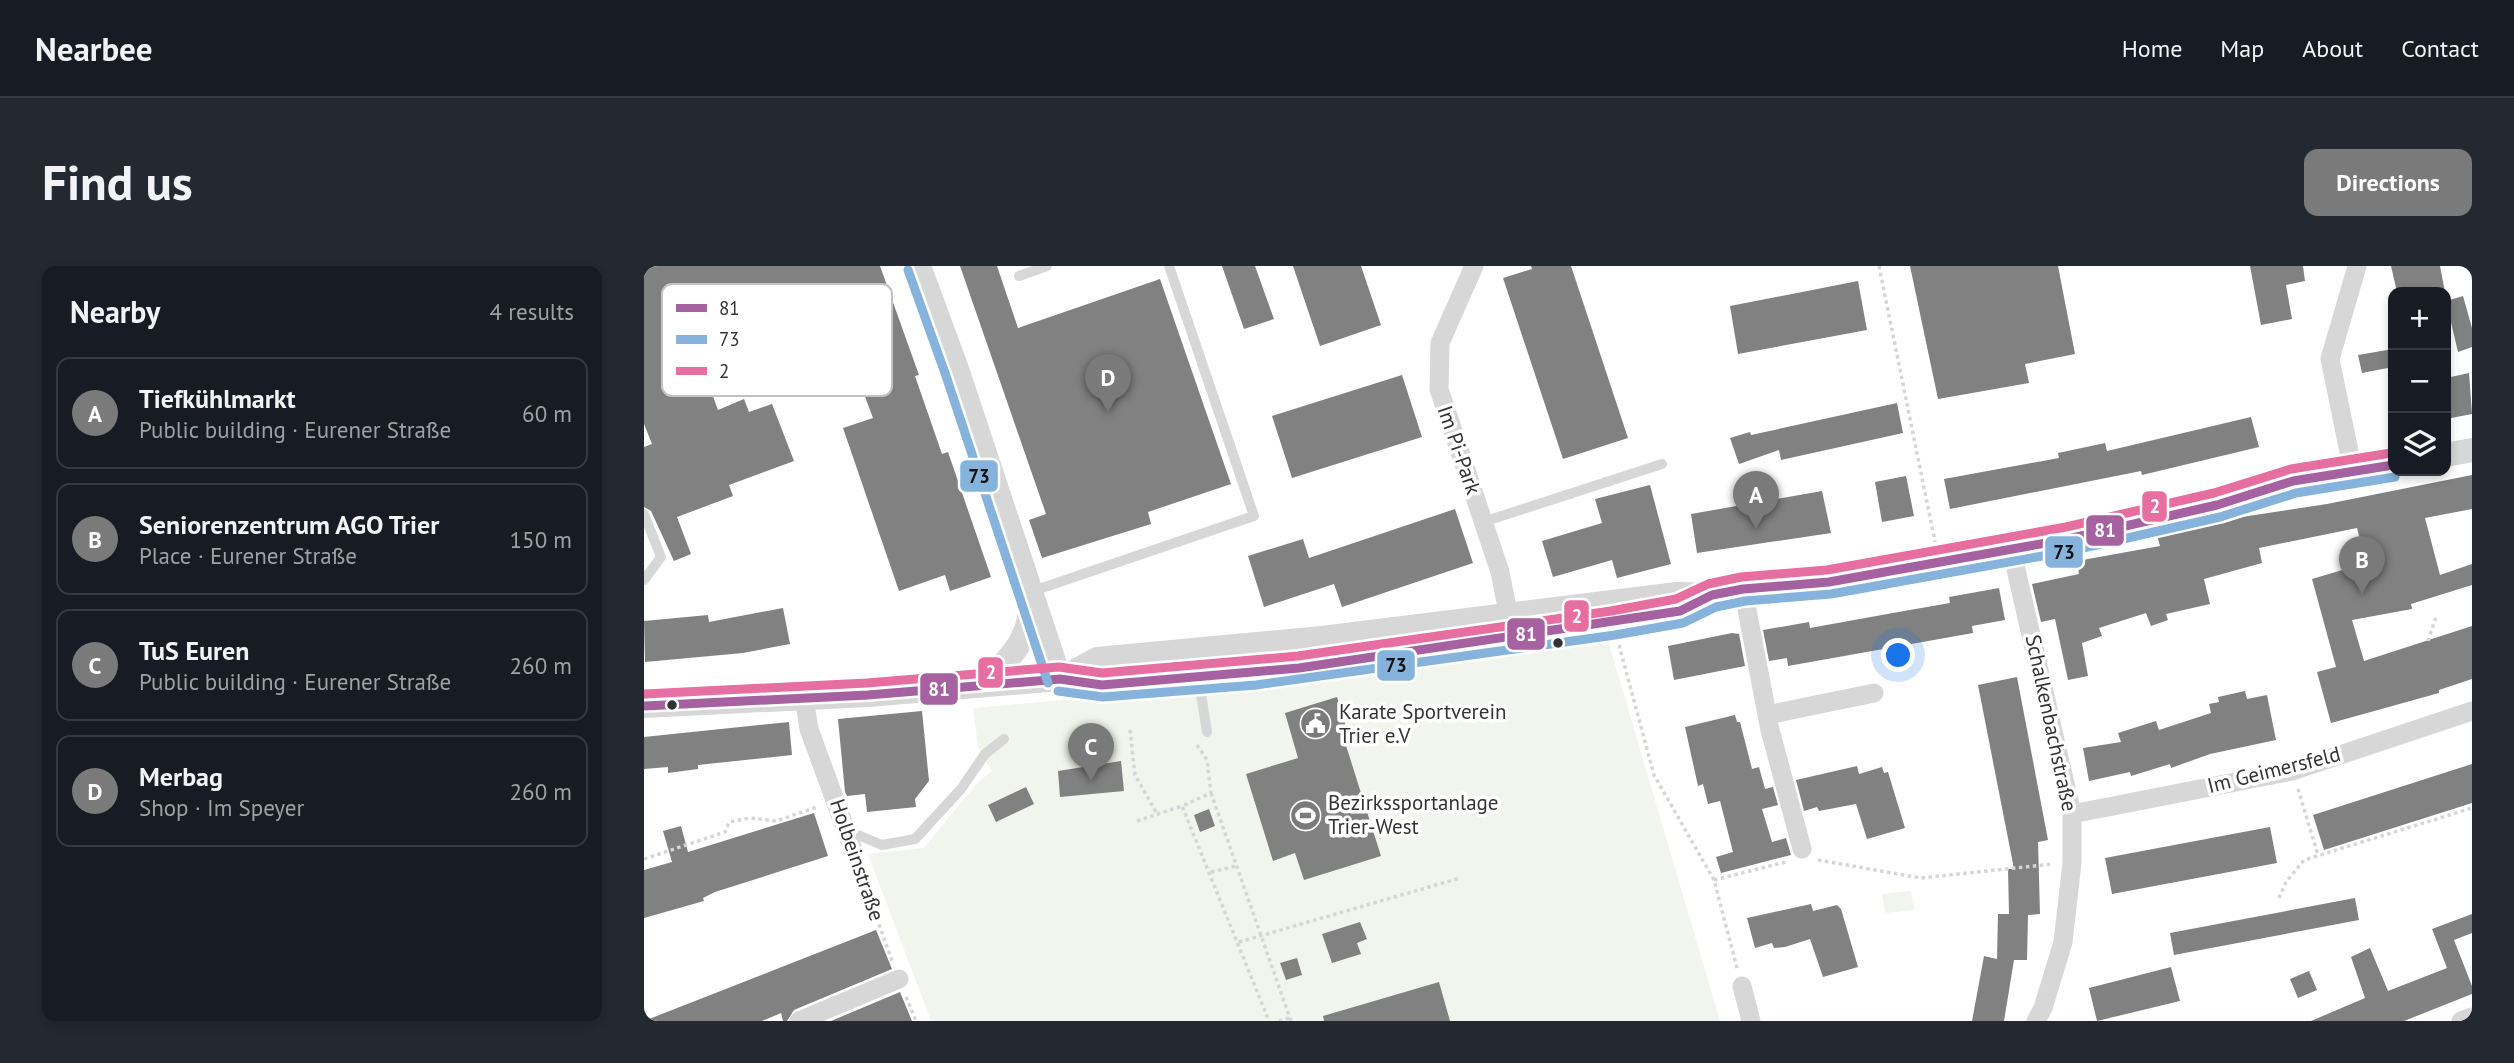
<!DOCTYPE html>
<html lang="en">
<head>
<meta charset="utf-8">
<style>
  :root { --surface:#171b24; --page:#242831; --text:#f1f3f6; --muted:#9ea1a6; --line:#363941; --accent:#7a7a7a }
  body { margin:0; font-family:"PT Sans",sans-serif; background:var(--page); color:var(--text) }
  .controls { position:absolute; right:21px; top:21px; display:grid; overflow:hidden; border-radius:14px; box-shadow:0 4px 10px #0003 }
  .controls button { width:63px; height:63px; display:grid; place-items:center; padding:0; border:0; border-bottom:2px solid var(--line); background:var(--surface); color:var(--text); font:35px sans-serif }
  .you { position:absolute; left:1255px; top:390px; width:24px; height:24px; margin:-18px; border:5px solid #fff; border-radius:50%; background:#1a73e8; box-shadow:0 0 0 10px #1a73e833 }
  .badge { display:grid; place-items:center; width:46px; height:46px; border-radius:50%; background:var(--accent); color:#fff; font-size:23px; font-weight:700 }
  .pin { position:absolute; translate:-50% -58px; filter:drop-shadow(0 2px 4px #0008) }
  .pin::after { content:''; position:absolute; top:37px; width:24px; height:21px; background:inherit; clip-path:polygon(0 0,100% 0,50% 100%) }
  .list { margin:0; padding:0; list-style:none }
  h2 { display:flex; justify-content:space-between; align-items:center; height:91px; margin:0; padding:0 28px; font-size:30px }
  h2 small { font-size:23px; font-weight:400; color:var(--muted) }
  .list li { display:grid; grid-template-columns:46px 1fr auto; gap:21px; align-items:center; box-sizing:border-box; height:112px; margin:0 14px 14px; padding:0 14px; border:2px solid var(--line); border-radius:14px }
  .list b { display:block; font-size:26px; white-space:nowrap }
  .list p { margin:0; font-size:23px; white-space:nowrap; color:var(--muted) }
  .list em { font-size:23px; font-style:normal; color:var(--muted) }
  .icon { flex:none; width:38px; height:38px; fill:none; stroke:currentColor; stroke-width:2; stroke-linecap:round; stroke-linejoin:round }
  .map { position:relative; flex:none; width:1828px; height:755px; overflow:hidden; border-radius:14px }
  header { display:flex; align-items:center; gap:42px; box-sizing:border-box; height:98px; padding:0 35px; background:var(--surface); border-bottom:2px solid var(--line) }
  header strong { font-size:33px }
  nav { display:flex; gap:38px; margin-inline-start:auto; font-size:24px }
  .intro { display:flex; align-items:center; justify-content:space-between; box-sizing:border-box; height:168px; padding:0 42px }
  h1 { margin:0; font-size:49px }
  .button { padding:18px 32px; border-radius:14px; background:var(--accent); color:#fff; font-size:24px; font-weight:700 }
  main { display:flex; gap:42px; padding:0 42px }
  aside { flex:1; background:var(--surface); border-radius:14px; box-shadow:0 4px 10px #0003 }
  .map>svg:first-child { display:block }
  .green { fill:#f1f5ed }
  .building { fill:#818181 }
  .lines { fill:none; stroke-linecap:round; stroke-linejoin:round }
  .path { stroke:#d6d6d6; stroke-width:3.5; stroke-dasharray:3.5 3.5; stroke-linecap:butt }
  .service { stroke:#d7d7d7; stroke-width:10 }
  .minor { stroke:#d7d7d7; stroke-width:19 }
  .tertiary { stroke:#d7d7d7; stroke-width:24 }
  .bus-1-casing { stroke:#fff; stroke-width:14 }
  .bus-2-casing { stroke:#fff; stroke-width:14 }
  .bus-3-casing { stroke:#fff; stroke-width:14 }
  .bus-1 { stroke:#a661a1; stroke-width:9 }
  .bus-2 { stroke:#85b3dc; stroke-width:9 }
  .bus-3 { stroke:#e66ea1; stroke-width:9 }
  .bus-dot { fill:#333; stroke:#fff; stroke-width:2.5 }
  .labels { text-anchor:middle; stroke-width:7; stroke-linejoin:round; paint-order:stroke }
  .street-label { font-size:21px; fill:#333; stroke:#fff }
  .poi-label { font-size:21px; fill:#333; stroke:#fff; text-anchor:start }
  .key { fill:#fff; stroke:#c2c2c2; stroke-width:2 }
  .key-label { font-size:19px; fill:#333 }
  .line-badge { stroke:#fff; stroke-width:2.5 }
  .badge-label { font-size:19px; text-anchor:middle; font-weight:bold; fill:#fff }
  .pale-badge-label { font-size:19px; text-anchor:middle; font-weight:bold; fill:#111 }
</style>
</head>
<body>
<header>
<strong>Nearbee</strong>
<nav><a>Home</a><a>Map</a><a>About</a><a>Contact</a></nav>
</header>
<div class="intro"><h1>Find us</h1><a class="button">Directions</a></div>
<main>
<aside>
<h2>Nearby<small>4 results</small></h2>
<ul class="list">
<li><span class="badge">A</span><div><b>Tiefkühlmarkt</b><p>Public building · Eurener Straße</p></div><em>60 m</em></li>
<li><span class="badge">B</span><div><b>Seniorenzentrum AGO Trier</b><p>Place · Eurener Straße</p></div><em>150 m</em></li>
<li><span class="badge">C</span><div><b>TuS Euren</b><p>Public building · Eurener Straße</p></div><em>260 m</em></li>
<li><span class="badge">D</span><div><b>Merbag</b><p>Shop · Im Speyer</p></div><em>260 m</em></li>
</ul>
</aside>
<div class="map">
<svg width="1828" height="755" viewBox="0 0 1828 755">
  <rect width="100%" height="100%" fill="#fff"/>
  <path class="green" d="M963 371 1076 755H287L224 588 280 582 334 516 348 505 334 481 329 442 631 415 686 414Z
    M1267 625 1270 644 1241 647 1238 628Z"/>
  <path class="building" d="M0 0H236L275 109 271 110 298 188 304 186 347 311 306 325 301 309 255 325 199 162 229 152 210 101 164 117 140 48 51 81 74 144 100 133 105 146 128 138 150 195 85 219 89 230 33 251 47 288 30 295 7 245 0 241V181L8 178 0 158Z
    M316 0H353L374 62 516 13 587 218 504 246 507 258 398 292 385 254 402 248Z
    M578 0H611L630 53 600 63Z
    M649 0H717L737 59 676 80Z
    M887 0H927L984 172 919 193 859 12 888 3Z
    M1266 0H1414L1431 88 1381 98 1385 117 1294 133Z
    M1606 0H1659L1661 15 1642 19 1648 53 1617 59Z
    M1747 0H1796L1801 26H1753Z
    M1214 15 1223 64 1094 88 1086 40Z
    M1819 30 1828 62V81L1814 86 1802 35Z
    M1749 83V101L1718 107 1714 89Z
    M1825 107 1828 148 1802 153V112Z
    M758 109 778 171 648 212 628 150Z
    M1253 137 1259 167 1137 194 1135 184 1095 198 1086 172 1106 166 1107 169Z
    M1607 151 1615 181 1498 209 1497 205 1306 243 1300 213 1415 192 1414 187 1461 177 1463 185Z
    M1828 209V243L1781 252 1796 309 1828 298V319L1767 338 1768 343 1708 354 1720 395 1828 360V413L1795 424V427L1687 457 1673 406 1692 401 1668 313 1722 297 1713 262 1615 282 1618 297 1560 313 1566 338 1522 348 1524 354 1507 360 1502 347 1455 362 1458 370 1438 377 1444 410 1424 414 1411 353 1397 356 1388 318 1435 308 1433 295 1516 280 1513 269 1564 256 1683 238Z
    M1262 210 1270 250 1238 256 1231 216Z
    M1006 219 1027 298 973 312 968 294 909 311 898 275 958 257 951 233Z
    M1178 225 1187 267 1053 287 1047 248Z
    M811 243 829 297 698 341 690 318 620 341 604 290 659 273 665 292Z
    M1355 322 1361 354 1328 360 1329 367 1144 400 1143 392 1125 395 1119 364 1165 356 1166 362 1260 345 1306 337 1305 331Z
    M139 342 146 378 99 387 1 396 0 355 64 349 65 356Z
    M1088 367 1095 368 1101 400 1030 414 1024 380Z
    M1373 411 1404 574 1394 576 1396 648 1384 649 1383 694H1370L1360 755H1328L1340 690 1353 693 1354 648H1365L1364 603H1370L1334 419Z
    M1601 425 1603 433 1623 429 1632 474 1566 488 1527 502 1526 498 1487 510 1486 506 1445 515 1439 482 1477 476 1474 467 1512 455 1515 464 1567 447 1565 438 1575 436 1574 431Z
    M693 431 704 468 699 470 737 590 660 614 651 587 629 595 602 508 654 492 641 447Z
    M278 445 285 515 271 533 272 541 223 546 221 528 203 530 201 526 194 453Z
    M1091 449 1093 456H1096L1108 503 1115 501 1121 523 1129 521 1134 539 1118 543 1128 576 1142 572 1147 589 1077 607 1072 591 1089 586 1076 535 1064 538 1059 518 1054 520 1041 461Z
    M145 456 148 489 54 499V503L24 507V501L0 503V471Z
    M477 495 480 525 416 531 414 505Z
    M1828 498V537L1680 584 1669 549Z
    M1213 500 1215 508 1238 501 1240 507 1244 506 1261 562 1223 573 1212 538 1175 545 1173 541 1160 545 1152 514Z
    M382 521 390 538 352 556 344 539Z
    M565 543 571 560 556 566 550 549Z
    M170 547 184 590 71 626 59 632 60 635 0 652V604L28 596 19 565 37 560 44 586Z
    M1626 561 1633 597 1468 628 1461 592Z
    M1711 632 1715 654 1530 689 1526 667Z
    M1167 638 1169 645 1193 639 1197 643 1214 701 1179 711 1166 673 1141 681 1130 682 1128 677 1111 682 1103 652Z
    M1828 648V667L1810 674 1828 720V728L1760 755H1667L1721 732 1707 691 1726 682 1744 725 1803 702 1788 663Z
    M716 656 723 673 713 677 717 688 688 697 678 668Z
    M232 664 248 703 150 744 143 755H139L137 747 118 755H0Z
    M653 692 658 709 642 714 636 697Z
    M1527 701 1536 735 1453 755 1445 722Z
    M1665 705 1673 724 1654 732 1646 713Z
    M795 716 806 755H680L679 750Z
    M256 726 268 755H187Z"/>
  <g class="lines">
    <path class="path" d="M1235 0 1291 276
      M1784 375 1792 351
      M975 379 1010 509 1070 614 1093 702
      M486 464 491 509 513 548
      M553 479 563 494 567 527 538 540 625 755
      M1654 523 1674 589
      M567 527 647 755
      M493 555 538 540
      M0 593 81 566 85 556 106 552 132 555 173 541
      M1174 594 1277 612 1409 598
      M214 599 248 695
      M567 606 592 600
      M1070 614 1142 596
      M1635 632 1642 616 1660 594 1828 542
      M595 676 816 612
      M262 731 272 755
      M635 755 645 752"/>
    <path class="service" d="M375 10 403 0
      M0 248 17 291 0 314
      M839 256 1018 198
      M389 325 610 250 525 0
      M550 384 563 466
      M202 564 238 579 271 573 317 523 341 488 360 473"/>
    <path class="minor" d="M830 0 796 77 795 123 856 306 867 362
      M1709 205 1686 93 1713 0
      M1367 282 1428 548V597L1419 676 1399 742 1392 755
      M1099 323 1126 464 1158 583
      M160 432 165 463 208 581
      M1123 449 1230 427
      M1428 548 1648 505 1828 445
      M1098 720 1107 755
      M155 755 255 713
      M1817 755 1828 751"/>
    <path class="tertiary" d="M275 0 313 103 416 413
      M1802 189 1828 184
      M416 413 453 393 678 372 1033 328 1068 329 1099 323 1185 316 1424 273 1573 239 1649 215 1749 199
      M340 418C369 389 385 375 388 332
      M0 440 224 429 416 413 458 419 611 407 969 357 1036 345 1065 332"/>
    <defs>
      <path id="bus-1" d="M0 440 224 429 416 413 458 419 655 402 1036 345 1068 329 1099 323 1185 316 1424 273 1573 239 1649 215 1749 199"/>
      <path id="bus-2" d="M264 4 301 107 404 417
        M414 425 459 431 612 419 971 369 1039 357 1072 341 1101 335 1187 328 1426 285 1576 251 1652 227 1751 211"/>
      <path id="bus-3" d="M0 428 223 417 415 401 458 407 654 390 967 345 1032 333 1064 318 1097 311 1183 304 1422 261 1570 227 1647 203 1747 187"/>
    </defs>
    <use href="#bus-1" class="bus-1-casing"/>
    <use href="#bus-2" class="bus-2-casing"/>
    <use href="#bus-3" class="bus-3-casing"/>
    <use href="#bus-1" class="bus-1"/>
    <use href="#bus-2" class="bus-2"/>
    <use href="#bus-3" class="bus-3"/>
  </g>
  <defs>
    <symbol id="civic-disc" viewBox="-11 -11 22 22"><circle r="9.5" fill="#7a7a7a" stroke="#fff"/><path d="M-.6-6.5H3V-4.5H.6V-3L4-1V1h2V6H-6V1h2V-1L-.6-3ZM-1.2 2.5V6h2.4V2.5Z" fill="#fff"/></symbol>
    <symbol id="stadium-disc" viewBox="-11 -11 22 22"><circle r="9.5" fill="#7a7a7a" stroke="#fff"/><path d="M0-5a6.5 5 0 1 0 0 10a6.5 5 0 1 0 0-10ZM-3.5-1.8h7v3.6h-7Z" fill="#fff"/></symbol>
  </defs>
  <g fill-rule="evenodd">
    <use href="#civic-disc" x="654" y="440" width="35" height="35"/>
    <use href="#stadium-disc" x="644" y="532" width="35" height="35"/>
  </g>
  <g class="bus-dot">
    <circle cx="914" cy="377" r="6"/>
    <circle cx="28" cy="439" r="6"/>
  </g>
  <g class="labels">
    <g class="street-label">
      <text transform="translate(815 184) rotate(71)" y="7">Im Pi-Park</text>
      <text transform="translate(1407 457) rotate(78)" y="7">Schalkenbachstraße</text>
      <text transform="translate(1630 504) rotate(-14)" y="7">Im Geimersfeld</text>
      <text transform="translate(213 594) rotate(71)" y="7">Holbeinstraße</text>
    </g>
    <g class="poi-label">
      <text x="695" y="453">Karate Sportverein<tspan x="695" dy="24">Trier e.V</tspan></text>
      <text x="684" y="544">Bezirkssportanlage<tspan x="684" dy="24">Trier-West</tspan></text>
    </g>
  </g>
  <rect x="18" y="18" width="230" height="112" rx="10" class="key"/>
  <rect x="32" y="38" width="31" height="8" fill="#a661a1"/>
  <rect x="32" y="69" width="31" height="9" fill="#85b3dc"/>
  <rect x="32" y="101" width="31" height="8" fill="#e66ea1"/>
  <g class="key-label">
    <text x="75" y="49">81</text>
    <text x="75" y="80">73</text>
    <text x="75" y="112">2</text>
  </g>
  <g class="line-badge">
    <rect x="315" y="193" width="40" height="34" rx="7" fill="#85b3dc"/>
    <rect x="1497" y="224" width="27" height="33" rx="7" fill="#e66ea1"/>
    <rect x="1441" y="248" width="40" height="33" rx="7" fill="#a661a1"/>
    <rect x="1400" y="269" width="40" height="34" rx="7" fill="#85b3dc"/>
    <rect x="919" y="333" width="27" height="34" rx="7" fill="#e66ea1"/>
    <rect x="862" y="351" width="40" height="34" rx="7" fill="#a661a1"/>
    <rect x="732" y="383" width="40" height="33" rx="7" fill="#85b3dc"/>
    <rect x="333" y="390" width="27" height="33" rx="7" fill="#e66ea1"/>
    <rect x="275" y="406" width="40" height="34" rx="7" fill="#a661a1"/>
  </g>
  <g class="badge-label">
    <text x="1511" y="247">2</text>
    <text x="1461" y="271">81</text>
    <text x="933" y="357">2</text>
    <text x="882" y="375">81</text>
    <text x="347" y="413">2</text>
    <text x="295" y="430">81</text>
  </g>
  <g class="pale-badge-label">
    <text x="335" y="217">73</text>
    <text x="1420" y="293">73</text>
    <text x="752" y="406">73</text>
  </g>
</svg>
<div class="controls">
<button>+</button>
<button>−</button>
<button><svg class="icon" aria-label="layers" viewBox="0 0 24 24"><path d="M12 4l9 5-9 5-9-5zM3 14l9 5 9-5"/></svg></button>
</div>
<div class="you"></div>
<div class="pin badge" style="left:1112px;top:263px">A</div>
<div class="pin badge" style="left:1718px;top:328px">B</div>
<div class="pin badge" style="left:447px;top:515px">C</div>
<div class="pin badge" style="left:464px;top:146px">D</div>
</div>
</main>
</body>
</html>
